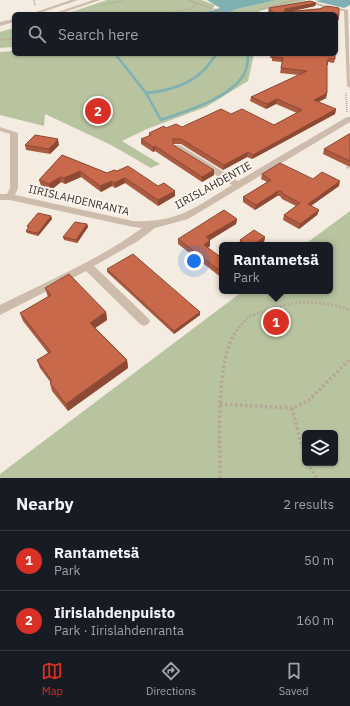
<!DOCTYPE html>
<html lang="en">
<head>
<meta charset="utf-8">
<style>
  :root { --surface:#171b24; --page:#242831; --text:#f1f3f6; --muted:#9ea1a6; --line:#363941; --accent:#d93025 }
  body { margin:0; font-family:"IBM Plex Sans",sans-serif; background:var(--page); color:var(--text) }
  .controls { position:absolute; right:12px; bottom:12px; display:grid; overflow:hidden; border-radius:6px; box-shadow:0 1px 3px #0004 }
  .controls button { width:36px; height:36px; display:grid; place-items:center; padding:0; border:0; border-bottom:1px solid var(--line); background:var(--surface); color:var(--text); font:20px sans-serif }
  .you { position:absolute; left:194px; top:261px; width:14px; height:14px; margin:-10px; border:3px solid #fff; border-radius:50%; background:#1a73e8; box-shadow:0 0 0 6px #1a73e833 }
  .badge { display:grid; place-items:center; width:26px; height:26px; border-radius:50%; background:var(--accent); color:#fff; font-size:13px; font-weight:700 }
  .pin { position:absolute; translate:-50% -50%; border:2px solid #fff; box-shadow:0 1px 4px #0006 }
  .popup { position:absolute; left:219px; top:242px; width:114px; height:52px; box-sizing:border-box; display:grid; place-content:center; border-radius:6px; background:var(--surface); filter:drop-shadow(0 1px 3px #0005); font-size:13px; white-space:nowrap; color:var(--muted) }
  .popup b { font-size:15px; color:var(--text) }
  .popup::after { content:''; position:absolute; left:50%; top:100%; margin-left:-8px; border:8px solid transparent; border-top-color:var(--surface) }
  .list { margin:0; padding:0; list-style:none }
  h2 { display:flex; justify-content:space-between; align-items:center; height:52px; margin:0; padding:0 16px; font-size:17px }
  h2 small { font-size:13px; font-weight:400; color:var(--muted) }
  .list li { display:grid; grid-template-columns:26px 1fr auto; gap:12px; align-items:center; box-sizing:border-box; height:60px; padding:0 16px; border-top:1px solid var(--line) }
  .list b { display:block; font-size:15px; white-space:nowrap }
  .list p { margin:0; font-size:13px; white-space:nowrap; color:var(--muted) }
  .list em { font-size:13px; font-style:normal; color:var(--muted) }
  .icon { flex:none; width:22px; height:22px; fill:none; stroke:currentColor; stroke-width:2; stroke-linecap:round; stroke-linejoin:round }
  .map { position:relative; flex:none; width:350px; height:478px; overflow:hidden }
  .search { position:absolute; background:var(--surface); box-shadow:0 1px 3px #0004; left:12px; right:12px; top:12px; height:44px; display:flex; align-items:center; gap:10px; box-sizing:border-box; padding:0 14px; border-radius:6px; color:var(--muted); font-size:15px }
  .sheet { height:172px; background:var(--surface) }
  nav { display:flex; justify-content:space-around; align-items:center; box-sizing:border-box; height:56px; border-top:1px solid var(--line); background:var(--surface); font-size:11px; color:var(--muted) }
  nav a { display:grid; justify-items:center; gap:2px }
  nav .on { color:var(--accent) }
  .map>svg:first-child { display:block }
  .green { fill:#b8c4a0; fill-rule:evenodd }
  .water { fill:#7fb0b2 }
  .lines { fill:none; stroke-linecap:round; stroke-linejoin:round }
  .stream-far1 { stroke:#7fb0b2; stroke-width:2 }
  .stream { stroke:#7fb0b2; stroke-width:2.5 }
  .path-far3 { stroke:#b9a596; stroke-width:1.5; stroke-dasharray:1 1; stroke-linecap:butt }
  .path-far2 { stroke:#b9a596; stroke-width:2; stroke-dasharray:1.5 1.5; stroke-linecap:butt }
  .path-far1 { stroke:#b9a596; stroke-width:2.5; stroke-dasharray:2 2; stroke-linecap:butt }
  .path { stroke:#b9a596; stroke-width:3.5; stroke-dasharray:2.5 2.5; stroke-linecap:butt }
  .minor { fill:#cdbbac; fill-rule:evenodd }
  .wall { fill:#ac5a40 }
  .shaded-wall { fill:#8c4a34 }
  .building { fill:#c8694b; stroke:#8c4a34 }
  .labels { text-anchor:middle; stroke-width:4; stroke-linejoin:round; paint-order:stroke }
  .street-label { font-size:11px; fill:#3b302b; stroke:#fbf5ee }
</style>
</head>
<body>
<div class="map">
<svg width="350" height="478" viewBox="0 0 350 478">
  <rect width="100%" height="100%" fill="#f4ebe1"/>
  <path class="green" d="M107 0H201L215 5 211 11 199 14H65Z
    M277 0H307L259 11 261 14H226L237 9Z
    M14 28V47L0 48V32Z
    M14 51V54H254L248 81 206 107 147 129 122 141 160 164 151 168 111 145 45 114 44 126 0 115V52Z
    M350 211V478H0V474L243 291H330V245H304ZM305 433H335V463H305Z"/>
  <path class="water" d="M207 0H277L237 9 226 14H199L220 8Z
    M321 0H350V5L344 8 315 1Z"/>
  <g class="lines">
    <path class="stream-far1" d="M116 54 117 56
      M215 56 217 54
      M248 56V54"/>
    <path class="stream" d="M116 55 146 93 161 120C186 111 228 99 243 76 247 70 248 62 248 55
      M146 93C167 91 189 85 204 70 209 65 212 59 216 55"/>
    <path class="path-far3" d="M34 0 35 6
      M188 0 228 14
      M103 5 124 0
      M167 14 193 8 197 3
      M254 14 261 9 295 0
      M0 40 14 39
      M346 93 347 112"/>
    <path class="path-far2" d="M347 168 350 166"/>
    <path class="path-far1" d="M236 331 248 317 272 308 299 302 330 304 350 310"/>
    <path class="path" d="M220 404 292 408 308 401 350 359
      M292 408 305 459
      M307 463 317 478
      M220 478C220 443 215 357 237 330"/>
    <path class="minor" d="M71 0H78L37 14H30Z
      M93 0H100L59 14H52Z
      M312 1 327 6 348 10 350 88 347 86 344 11 326 8 310 3Z
      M321 8 323 10 318 11 285 14 306 9Z
      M14 19V22L0 26V22Z
      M347 117H350V122L188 219 155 228 138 241 94 266 148 318 150 321 148 324 144 326 140 324 86 271 0 315V305C46 282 102 258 142 228L133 227 10 200H0V194H7L10 188V134L0 131V127L18 133V188L15 195 133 221C178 223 196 207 232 185L174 149V145H180L238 181Z"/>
  </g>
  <path class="wall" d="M310 1 316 3 315 6 290 11 319 9 327 6 339 8V19L336 24V14H271L268 12 269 8Z
    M271 54 335 59 334 63 328 62V65H327V93L326 98 318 102 336 109 335 114 252 159 247 157 223 170 181 144H173V145L214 175 202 182 155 151 153 152 141 144V139L149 136V133L166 128 182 127 231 114 274 125 297 113 276 104 266 109 250 101 251 97 299 75 280 73 282 62 272 61V58H270Z
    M350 134V167L323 154 324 149Z
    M25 145H59L50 154 26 150Z
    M62 155 107 173 117 171 158 186 175 196 158 206 125 183 115 188 112 186 101 192 81 177 65 184 61 182 51 190 41 186 39 180Z
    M262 174 313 179 339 186 311 206 319 210 317 215 299 229 283 220 284 215 296 206 282 199 280 196H277L255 210 243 202V197L267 182 261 179Z
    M51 216 52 219 38 236 27 233 26 231 28 229 27 226Z
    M237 219 236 224 210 240V246L208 248 222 258V278L178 244V239Z
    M87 224 88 227 77 243 64 240 63 237Z
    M265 237 264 242 260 245H239L240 240Z
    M107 269 200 315 174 334 107 272Z
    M45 288 106 312 107 320 95 328 127 360 128 368 68 411 52 391 50 383H51L40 368 37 360 48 353 23 321 20 313 48 297Z"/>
  <path class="shaded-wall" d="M316 3 315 6 285 13 284 11 285 9Z
    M327 93 326 98 313 105 314 100Z
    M277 99 276 104 266 109 267 104Z
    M336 109 335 114 252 159 253 155Z
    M58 139 59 145 50 154 49 149Z
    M155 146V151L153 152V147Z
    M248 152 247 157 223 170 224 165Z
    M214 170V175L202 182V177Z
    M80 171 81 177 65 184 64 178Z
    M60 177 61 182 51 190 49 184Z
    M125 178V183L115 188 114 183Z
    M112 181V186L101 192 100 186Z
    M340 181 339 186 306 209 308 204Z
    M175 191V196L158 206V200Z
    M278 191 277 196 255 210 256 205Z
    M319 210 317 215 299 229 300 224Z
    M51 216 52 219 38 236V233Z
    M237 219 236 224 210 240V246L203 250 204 245 206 237Z
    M87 224 88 227 77 243 76 240Z
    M265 237 264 242 260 245H256L257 242Z
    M106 312 107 320 92 330 90 323Z
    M200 312V315L174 334V331Z
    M127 360 128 368 68 411 66 404Z"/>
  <path class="building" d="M310 1 316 3 285 9 284 11 286 12 319 9 327 6 339 8V15L336 22V14H275L269 8Z
    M271 54H335V59L329 58V60H327V93L314 100 336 109 253 155 248 152 224 165 181 139H173V145L214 170 202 177 155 146 153 147 141 139 151 135 149 133 164 126 166 128 176 124 182 127 221 109 231 114 242 109 274 125 302 110 277 99 267 104 251 97 307 71 281 68 283 58 272 57 273 54Z
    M349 134H350V161L324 149Z
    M35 135 58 139 49 149 25 145Z
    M62 155 107 173 114 170 117 171 128 166 158 186 164 183 175 191 158 200 125 178 114 183 112 181 100 186 80 171 64 178 60 177 49 184 39 180Z
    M280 163 313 179 322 172 340 181 308 204 319 210 300 224 284 215 300 203 283 194 281 191H278L256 205 243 197 271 180 262 174Z
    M224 210 237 219 206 237 210 240 204 245 222 258V272L178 239Z
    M38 213 51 216 38 233 26 231 29 227 27 226Z
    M75 222 87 224 76 240 63 237Z
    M254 230 265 237 257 242 260 244 259 245H240L244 243 240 240Z
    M133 254 200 312 174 331 107 269Z
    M69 274 106 312 90 323 127 360 66 404 50 383 52 381 37 360 51 352 20 313 51 295 45 288Z"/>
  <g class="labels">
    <g class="street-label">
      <text transform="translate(213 185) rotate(-29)" y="4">IIRISLAHDENTIE</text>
      <text transform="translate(79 200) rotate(13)" y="4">IIRISLAHDENRANTA</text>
    </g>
  </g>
</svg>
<div class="controls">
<button><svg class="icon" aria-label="layers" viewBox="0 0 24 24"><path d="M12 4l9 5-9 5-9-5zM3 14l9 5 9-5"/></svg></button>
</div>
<div class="you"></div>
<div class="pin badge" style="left:276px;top:322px">1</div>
<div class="popup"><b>Rantametsä</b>Park</div>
<div class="pin badge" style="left:98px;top:111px">2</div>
<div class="search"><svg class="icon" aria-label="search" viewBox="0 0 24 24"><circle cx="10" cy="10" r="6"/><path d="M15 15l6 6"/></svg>Search here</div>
</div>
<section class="sheet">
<h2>Nearby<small>2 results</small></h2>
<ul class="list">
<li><span class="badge">1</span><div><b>Rantametsä</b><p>Park</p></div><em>50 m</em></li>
<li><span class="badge">2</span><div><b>Iirislahdenpuisto</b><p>Park · Iirislahdenranta</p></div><em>160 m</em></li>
</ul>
</section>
<nav>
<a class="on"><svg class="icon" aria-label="map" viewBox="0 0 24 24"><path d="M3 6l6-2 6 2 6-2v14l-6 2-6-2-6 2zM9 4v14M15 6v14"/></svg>Map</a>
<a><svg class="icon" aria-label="directions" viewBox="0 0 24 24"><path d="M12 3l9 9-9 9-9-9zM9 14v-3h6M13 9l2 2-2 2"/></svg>Directions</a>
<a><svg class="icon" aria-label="saved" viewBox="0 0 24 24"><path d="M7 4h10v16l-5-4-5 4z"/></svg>Saved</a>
</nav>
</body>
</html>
